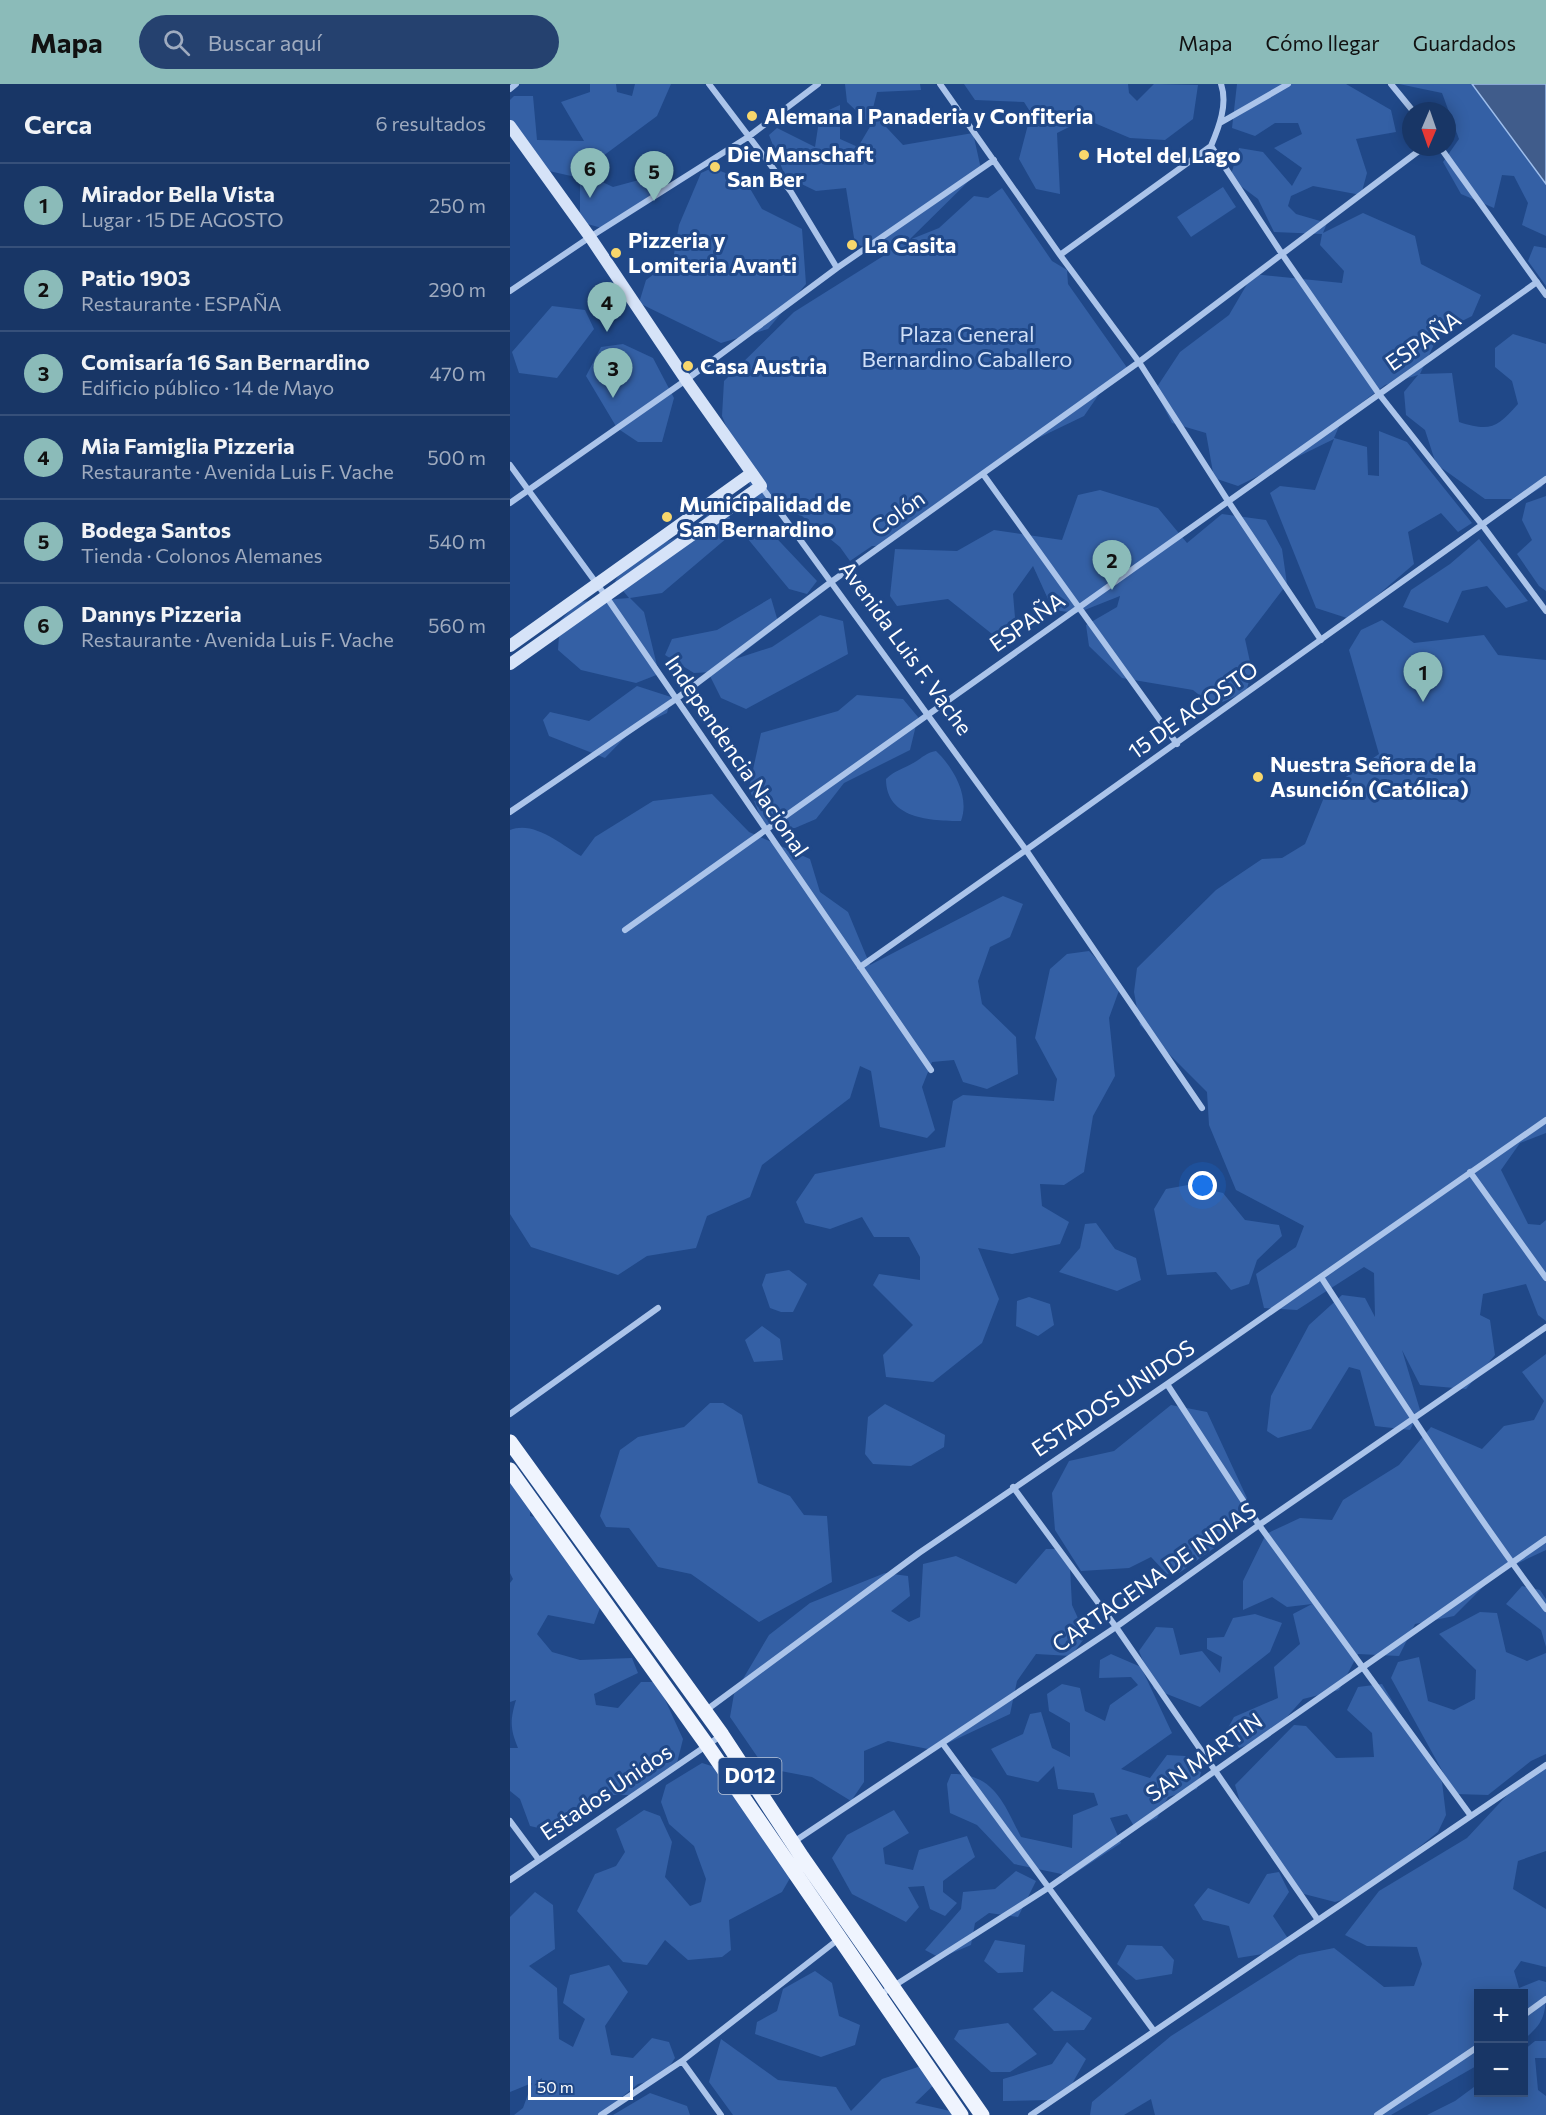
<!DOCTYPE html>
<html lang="es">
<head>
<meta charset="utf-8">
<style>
  :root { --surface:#183666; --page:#25416f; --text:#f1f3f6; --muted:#9fabbf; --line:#36507a; --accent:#8bbbb9 }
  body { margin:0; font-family:Commissioner,sans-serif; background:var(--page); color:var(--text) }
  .controls { position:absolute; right:18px; bottom:18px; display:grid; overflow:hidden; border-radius:0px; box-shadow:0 3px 15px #0003 }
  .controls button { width:54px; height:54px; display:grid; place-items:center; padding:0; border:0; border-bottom:2px solid var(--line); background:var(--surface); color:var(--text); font:30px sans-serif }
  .compass { position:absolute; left:892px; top:18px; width:54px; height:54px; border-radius:50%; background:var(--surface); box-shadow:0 3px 15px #0003; rotate:182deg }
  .scale { position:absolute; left:18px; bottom:15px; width:105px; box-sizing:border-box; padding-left:6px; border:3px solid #fff; border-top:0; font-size:16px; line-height:21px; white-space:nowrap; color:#fff; -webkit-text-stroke:4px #204888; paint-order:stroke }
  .you { position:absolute; left:693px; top:1102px; width:21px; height:21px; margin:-15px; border:4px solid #fff; border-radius:50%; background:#1a73e8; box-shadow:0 0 0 9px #1a73e833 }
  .badge { display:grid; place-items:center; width:39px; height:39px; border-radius:50%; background:var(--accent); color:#111; font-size:20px; font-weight:700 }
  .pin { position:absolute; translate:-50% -50px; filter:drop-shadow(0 2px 3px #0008) }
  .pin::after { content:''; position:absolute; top:32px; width:21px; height:18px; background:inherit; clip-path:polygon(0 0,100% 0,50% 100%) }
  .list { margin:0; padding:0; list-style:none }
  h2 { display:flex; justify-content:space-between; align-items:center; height:78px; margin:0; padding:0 24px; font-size:26px }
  h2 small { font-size:20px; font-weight:400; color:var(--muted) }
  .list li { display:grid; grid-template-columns:39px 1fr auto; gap:18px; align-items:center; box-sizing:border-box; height:84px; padding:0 24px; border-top:2px solid var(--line) }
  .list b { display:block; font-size:22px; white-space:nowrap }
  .list p { margin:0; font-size:20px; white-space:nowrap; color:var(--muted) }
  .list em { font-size:20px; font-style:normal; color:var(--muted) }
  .icon { flex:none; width:33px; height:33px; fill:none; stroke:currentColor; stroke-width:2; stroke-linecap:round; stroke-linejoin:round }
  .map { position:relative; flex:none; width:1036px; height:2031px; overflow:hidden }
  header { display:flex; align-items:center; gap:36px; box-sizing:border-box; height:84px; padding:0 30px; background:var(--accent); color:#111 }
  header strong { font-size:28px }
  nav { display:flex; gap:33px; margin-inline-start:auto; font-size:21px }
  .search { width:420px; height:54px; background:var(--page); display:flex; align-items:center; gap:15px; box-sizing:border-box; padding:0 21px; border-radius:33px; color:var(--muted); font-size:22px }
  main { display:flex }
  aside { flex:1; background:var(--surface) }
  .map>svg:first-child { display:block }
  .green { fill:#3460a5 }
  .water { fill:#405c8b; stroke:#9ebeec; stroke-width:1.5 }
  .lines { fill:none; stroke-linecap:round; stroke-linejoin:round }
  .street { stroke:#abc4ea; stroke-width:6 }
  .secondary { stroke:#d6e3f8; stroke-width:12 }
  .primary { stroke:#eff4fe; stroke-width:15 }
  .poi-dot { fill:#f8d76c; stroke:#204888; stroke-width:2 }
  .labels { text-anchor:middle; stroke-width:6; stroke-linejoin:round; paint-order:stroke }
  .shield { fill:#204888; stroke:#bcc8db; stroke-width:1.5 }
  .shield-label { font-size:21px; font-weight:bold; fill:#fff }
  .poi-label { font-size:22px; font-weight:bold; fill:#fff; stroke:#204888; text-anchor:start }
  .park-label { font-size:22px; fill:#cfdff8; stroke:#204888 }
  .street-label { font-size:22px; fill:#fff; stroke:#204888 }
</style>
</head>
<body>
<header>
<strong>Mapa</strong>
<div class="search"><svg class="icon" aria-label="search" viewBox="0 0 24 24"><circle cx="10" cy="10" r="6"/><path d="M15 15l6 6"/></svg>Buscar aquí</div>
<nav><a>Mapa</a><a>Cómo llegar</a><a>Guardados</a></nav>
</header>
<main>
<aside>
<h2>Cerca<small>6 resultados</small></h2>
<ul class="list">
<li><span class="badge">1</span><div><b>Mirador Bella Vista</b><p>Lugar · 15 DE AGOSTO</p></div><em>250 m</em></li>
<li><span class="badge">2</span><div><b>Patio 1903</b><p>Restaurante · ESPAÑA</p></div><em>290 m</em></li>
<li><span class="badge">3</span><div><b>Comisaría 16 San Bernardino</b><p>Edificio público · 14 de Mayo</p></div><em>470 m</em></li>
<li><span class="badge">4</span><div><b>Mia Famiglia Pizzeria</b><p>Restaurante · Avenida Luis F. Vache</p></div><em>500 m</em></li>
<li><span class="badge">5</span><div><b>Bodega Santos</b><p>Tienda · Colonos Alemanes</p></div><em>540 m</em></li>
<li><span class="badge">6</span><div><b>Dannys Pizzeria</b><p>Restaurante · Avenida Luis F. Vache</p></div><em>560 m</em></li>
</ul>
</aside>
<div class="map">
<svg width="1036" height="2031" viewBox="0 0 1036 2031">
  <rect width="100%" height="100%" fill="#204888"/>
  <path class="green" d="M80 0H106L107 8 122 12 125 0H161L147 32 93 72 84 94 103 103 151 90 157 100 92 144 70 138V94L30 85 0 48V16L4 12H23L27 56 74 57 51 18 80 8Z
    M335 0H410L411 6 367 8 362 28 393 61 463 49 471 85 399 156 429 144 464 112 478 114 492 104 542 177 557 186 558 200 618 285 596 300 574 332 497 369 368 462H362L340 477 330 463 292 432 247 419 212 332 214 297 284 228 378 169 345 160 336 104 306 107 275 92 259 51 267 44 305 63 310 30 330 21V55L348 63 361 41 337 18Z
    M454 0H618L619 9 627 17 644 0 688 1 683 35 655 56 620 54 575 35 547 49 550 110 526 105 509 75 521 29 514 18 465 16Z
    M727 0H836L881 26 886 48 846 55 857 89 851 111 803 102 781 112 778 122 786 130 817 139 813 149 853 129 905 152 911 180 971 211 962 232 930 248 910 290 942 289 949 338C980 348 987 344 1008 320L1002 297 985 283V264L1003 250 1036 260V395L1032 403 1012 415H975L926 380 915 346 896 331 894 308 908 291 875 301 833 333 824 354 857 363 858 391 869 392V347L897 358 962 439 948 448 931 429 898 448 904 480 840 535 806 524 760 409 770 402 805 406 824 355 728 402 704 394 696 349 662 339 645 306 670 268 719 231 743 190 832 199 834 187 810 161 812 150 764 148 748 115 720 94 729 64 753 68 782 102 792 84 764 64 792 50 788 39H765L745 52 722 44Z
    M889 0H962L1036 100V152L1012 141 1018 119 1004 92 992 91 984 124 951 110 933 78 949 55 932 9Z
    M202 84 235 96 252 125 292 145 296 200 258 245 211 259 129 219 136 196 163 176 169 141 191 89Z
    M713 103 726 123 681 153 667 133Z
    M1024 162 1036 164V202L1018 177Z
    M42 222 75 226 84 245 47 294 9 289 2 268Z
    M113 260 143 274 164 314 152 358H128L107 344 76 292 91 263Z
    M590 406 648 424 677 459 712 430 756 436 772 465 777 500 735 555 742 587 736 608 703 622 683 606 612 594 579 562 576 541 607 523 610 512 567 529 543 526 523 482 503 510 507 557 496 561 438 515 387 522 380 512 385 465 447 467 484 446 552 456 568 411Z
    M1036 412V507L1029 502 1007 470 1022 456 1012 436 1016 419Z
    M204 424 219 431 224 448 152 509 120 514 134 528 149 590 126 599 71 586 48 566 50 537 68 518 119 514 105 497 124 468 179 450Z
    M255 442 307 497 297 510 279 505 233 449Z
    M969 455 1018 517 996 524 977 502 952 507 938 539 893 523 901 506 940 480Z
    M261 514 269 541 225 575 262 563 310 531 333 537 338 570 236 625 211 614 200 592 202 588 184 589 155 571 162 555 207 546Z
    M872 536 904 559 974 551 988 571 1036 576V1049L1010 1059 991 1086 1018 1140 1030 1141 1036 1136V1237L1028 1231 1016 1200 973 1210 970 1231 980 1236 985 1271 956 1305 910 1301 892 1266 910 1326 900 1346 865 1342 850 1286 839 1283 801 1345 768 1354 757 1347 761 1312 799 1241 832 1211 855 1214 865 1233 864 1189 854 1183 787 1226 754 1224 746 1190 786 1163 794 1142 726 1106 699 1041 697 1008 630 941 624 908 627 884 706 806 752 775 772 774 795 760 817 706 869 670 839 566 851 546Z
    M127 602 161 613 157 629 124 644 95 674 39 652 33 636 40 628 79 637Z
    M347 611 393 615 408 633 400 666 334 699 306 735 285 744 255 745 239 704 251 649 328 627Z
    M426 667C444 684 460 713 451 737 421 737 376 735 376 695 385 686 394 685 405 678 413 673 416 669 426 667Z
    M202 710 239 748 300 775 310 808 338 828 360 881 493 812 513 820 500 853 480 863 468 897 472 920 506 953 508 990 477 1005 453 998 444 976 422 978 412 1003 425 1046 417 1054 370 1043 361 987 350 982 340 1014 252 1081 240 1113 197 1132 186 1164 137 1172 108 1191 21 1163 0 1130V746C24 736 52 761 71 772L85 753 143 717Z
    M579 867 611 901 599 934 605 992 583 1032 574 1088 554 1101 530 1100 532 1122 559 1138 550 1160 502 1170 468 1164 489 1215 472 1259 423 1298 376 1293 373 1271 403 1241 363 1201 369 1190 410 1196V1173L399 1153H364L352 1133 320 1145 295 1139 286 1118 305 1090 435 1063 443 1017 453 1011 544 1017 547 995 525 954 540 885 557 870Z
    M678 1101 713 1109 735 1136 769 1141 772 1152 747 1176 739 1200 721 1206 706 1188 657 1191 644 1125 656 1105Z
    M586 1139 605 1165 626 1174 631 1196 607 1207 549 1188 570 1164 575 1140Z
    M279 1186 297 1200 283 1228H271L260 1224 252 1201 256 1190Z
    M519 1213 540 1220 544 1241 528 1252 506 1242 507 1217Z
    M252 1242 270 1255 273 1276 244 1278 235 1256Z
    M1036 1270V1466L987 1489 944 1532 905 1540 889 1572 848 1570 829 1606 793 1615 758 1654 729 1664 718 1644 724 1633 768 1614 764 1583 790 1560 783 1530 802 1520 777 1523 762 1513 733 1526V1497L756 1450 790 1434 822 1436 833 1416 889 1381 921 1343 972 1365 994 1342 1024 1336 1034 1317 1012 1288Z
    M200 1319H213L232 1331 248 1399 280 1412 294 1431 317 1432 322 1498 249 1538 181 1490 148 1483 119 1444 96 1443 90 1432 110 1366 128 1353 174 1343Z
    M375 1320 435 1351 434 1363 401 1382 363 1380 355 1370 358 1333Z
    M661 1321 697 1328 737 1414 717 1455 669 1489 657 1490 641 1473 619 1484 571 1487 545 1446 542 1409 559 1377 604 1367Z
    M0 1381 21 1408 20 1432 39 1436 94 1513 84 1540 38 1531 27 1550 42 1568 70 1576 122 1574 128 1589 84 1610 86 1621 108 1624 131 1598H147L173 1655 167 1679 123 1711H92L50 1749 20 1742 10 1715 0 1707V1664H8C0 1645 0 1636 6 1616L0 1618V1499L3 1495 0 1489Z
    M536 1465H547L560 1484 562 1521 576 1552 561 1572 526 1570 507 1597 500 1630 423 1666 378 1657 354 1667V1698L341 1717 302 1693 255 1684 220 1633 224 1610 259 1551 300 1519 375 1489 398 1492 400 1512 381 1527 399 1538 410 1533 413 1480 446 1472 506 1500Z
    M1012 1502 1030 1506 1036 1515V1563L1031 1546 996 1520Z
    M970 1528 987 1529 996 1568 1017 1577 1036 1569V1670L1021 1677 978 1711 945 1710 881 1594 888 1578 909 1573 918 1617 944 1626 965 1615 966 1586 929 1550Z
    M745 1530 772 1539 760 1568 690 1623 644 1605 629 1567 646 1543 663 1544 670 1571 692 1567 710 1589 712 1573 697 1565V1554L714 1553 723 1534Z
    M601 1570 631 1583 662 1649 611 1685 640 1694 657 1671 675 1672 691 1688 687 1705 658 1713 647 1734 625 1744 617 1730 600 1734 611 1759 561 1792 504 1780 467 1741 440 1729 437 1700 441 1690C484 1689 494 1720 511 1753L562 1764 563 1731 588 1721 584 1709 548 1705 544 1682 528 1698 497 1691 481 1665 513 1650 520 1630 531 1628 542 1664 560 1673V1639L539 1627 537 1610 552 1600 570 1604 575 1627 595 1637 600 1621 628 1601 621 1593 589 1594 590 1576Z
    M872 1600 932 1698 936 1731 928 1748 849 1811 825 1818 794 1810 734 1731 725 1701 784 1641 796 1642 826 1674 864 1673 862 1649 837 1626 848 1603Z
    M192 1679 208 1684 287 1782 272 1808 219 1836 221 1866 212 1873 178 1876 155 1856 137 1881 113 1878 67 1827 85 1790 106 1782 115 1768 106 1745 134 1726 150 1732 162 1758 155 1793 180 1822 191 1818 196 1795 184 1762 159 1740 151 1718 156 1701Z
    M1036 1682V1767L1008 1777 1003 1805 1036 1825V1883L1011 1877 1004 1887 1009 1904 1029 1896 1036 1898C1036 1928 1036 1938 1014 1955V1910H969L968 1981 881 2031H645L641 2015 614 2031H580L582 2018 661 1952 789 1871 824 1864 874 1903 904 1902 912 1880 907 1863 857 1862 835 1851 869 1807 957 1754 1012 1695Z
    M384 1726 399 1749 373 1764 375 1780 403 1786 409 1766 457 1752 465 1773 433 1797V1808L447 1819 435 1832 420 1825 414 1802 398 1803 409 1823 396 1838 342 1810 322 1774 337 1751Z
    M506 1787 526 1797 508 1833 479 1829 465 1839 461 1861 430 1874 415 1866 451 1825 453 1808 485 1805Z
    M769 1788 779 1808 763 1832 779 1856 765 1868 728 1874 719 1842 693 1836 684 1821 698 1804 739 1820 757 1790Z
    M25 1808 43 1821 45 1865 19 1882 47 1904 49 1955 63 1963 75 1935 53 1919 60 1891 99 1881 118 1908 95 1942 101 1971 123 1974 142 1954 159 1958 165 1974 152 1994 128 2000 90 2031H4L13 2024 22 1999 0 2008V1833Z
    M485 1856 515 1861 513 1888 488 1889 474 1877Z
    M617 1861 652 1862 664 1876 662 1890 626 1896 607 1880Z
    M305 1887 322 1899 329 1932 350 1941 345 1961 311 1973 245 1950 247 1938 267 1927 273 1905Z
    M542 1907 582 1934 574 1946 544 1947 523 1925Z
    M498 1939 527 1970 500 1988H481L444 1955 449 1946Z
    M211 1955 268 1996 326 2003 341 2027 372 1995 417 1980 429 1996 405 2019 449 2029V2031H223L199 1998Z
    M1025 1957H1036V1974H1025L1028 2006 1036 2012V2031H917L945 2017 968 2000 969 2008H1014V1966Z
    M557 1958 576 1975 558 2007 542 2016 493 2017V1995L542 1980Z
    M140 2009 177 2022 180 2031H103Z"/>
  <path class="water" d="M962 0H1036V100Z"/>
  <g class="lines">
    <path class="street" d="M199 0 281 108 327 184
      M881 0 903 27
      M0 5 6 0
      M710 39 778 0
      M701 62 772 170 869 310 973 442 1036 527
      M930 63 1036 211
      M550 171 701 62C709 43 718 20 711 0
      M0 207 80 153 238 53 308 0
      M0 381 95 511 421 986
      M473 390 667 660
      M251 402 516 766 692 1024
      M0 419 176 296 327 184 484 76
      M811 556 718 417 629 278 914 63
      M0 728 166 615 321 498 629 278 550 171 430 0
      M115 846 1027 198
      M350 883 516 766 1036 395
      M960 1088 1036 1194
      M811 1193C884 1305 956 1418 1036 1525
      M657 1300 749 1441 961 1732
      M0 1330 148 1224
      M503 1403 606 1543 808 1836
      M195 1627 409 1469 657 1300 1036 1036
      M433 1660 644 1947
      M0 1737 29 1776
      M282 1759 606 1543 749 1441 1036 1243
      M0 1796 212 1651
      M368 1912 538 1804 1036 1455
      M1014 1931 1036 1915
      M172 1977 211 2031
      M91 2031 172 1977 330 1854
      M521 2031 1036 1681
      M867 2031 969 1962"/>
    <path class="secondary" d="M0 42 80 153 176 296 251 402 0 580
      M0 562 242 389"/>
    <path class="primary" d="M0 1358 212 1651 292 1773 472 2031
      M0 1386 197 1661 451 2031"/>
  </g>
  <g class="poi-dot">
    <circle cx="242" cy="32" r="6"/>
    <circle cx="574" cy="71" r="6"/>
    <circle cx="205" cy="83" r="6"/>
    <circle cx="342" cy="161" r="6"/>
    <circle cx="106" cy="169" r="6"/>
    <circle cx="178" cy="282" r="6"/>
    <circle cx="157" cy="433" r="6"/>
    <circle cx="748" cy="693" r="6"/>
  </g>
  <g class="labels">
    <rect class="shield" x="208.5" y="1674" width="63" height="36" rx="4.5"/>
    <g class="shield-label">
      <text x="240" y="1699">D012</text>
    </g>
    <g class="poi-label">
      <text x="254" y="40">Alemana I Panaderia y Confiteria</text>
      <text x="217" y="78">Die Manschaft<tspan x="217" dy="25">San Ber</tspan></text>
      <text x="586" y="79">Hotel del Lago</text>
      <text x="118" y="164">Pizzeria y<tspan x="118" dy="25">Lomiteria Avanti</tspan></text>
      <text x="354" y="169">La Casita</text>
      <text x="190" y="290">Casa Austria</text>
      <text x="169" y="428">Municipalidad de<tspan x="169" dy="25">San Bernardino</tspan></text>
      <text x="760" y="688">Nuestra Señora de la<tspan x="760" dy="25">Asunción (Católica)</tspan></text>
    </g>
    <g class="park-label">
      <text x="457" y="258">Plaza General<tspan x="457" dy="25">Bernardino Caballero</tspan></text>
    </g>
    <g class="street-label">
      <text transform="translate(913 257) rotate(-35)" y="8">ESPAÑA</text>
      <text transform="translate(388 429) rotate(-36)" y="8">Colón</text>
      <text transform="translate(517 538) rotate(-35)" y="8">ESPAÑA</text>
      <text transform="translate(396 564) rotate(54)" y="8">Avenida Luis F. Vache</text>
      <text transform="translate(683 626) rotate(-35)" y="8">15 DE AGOSTO</text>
      <text transform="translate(227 672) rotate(56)" y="8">Independencia Nacional</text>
      <text transform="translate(603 1314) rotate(-34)" y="8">ESTADOS UNIDOS</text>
      <text transform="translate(644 1493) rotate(-35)" y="8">CARTAGENA DE INDIAS</text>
      <text transform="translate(694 1673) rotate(-35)" y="8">SAN MARTIN</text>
      <text transform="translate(96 1708) rotate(-34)" y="8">Estados Unidos</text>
    </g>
  </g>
</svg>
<div class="controls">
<button>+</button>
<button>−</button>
</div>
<svg class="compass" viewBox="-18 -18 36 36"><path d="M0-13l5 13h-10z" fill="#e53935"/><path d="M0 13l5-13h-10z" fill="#9fabbf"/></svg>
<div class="scale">50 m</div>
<div class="you"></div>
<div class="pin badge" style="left:913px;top:618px">1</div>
<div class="pin badge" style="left:602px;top:506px">2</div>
<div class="pin badge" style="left:103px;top:314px">3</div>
<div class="pin badge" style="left:97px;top:248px">4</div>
<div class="pin badge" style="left:144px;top:117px">5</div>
<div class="pin badge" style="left:80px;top:114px">6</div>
</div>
</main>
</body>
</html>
